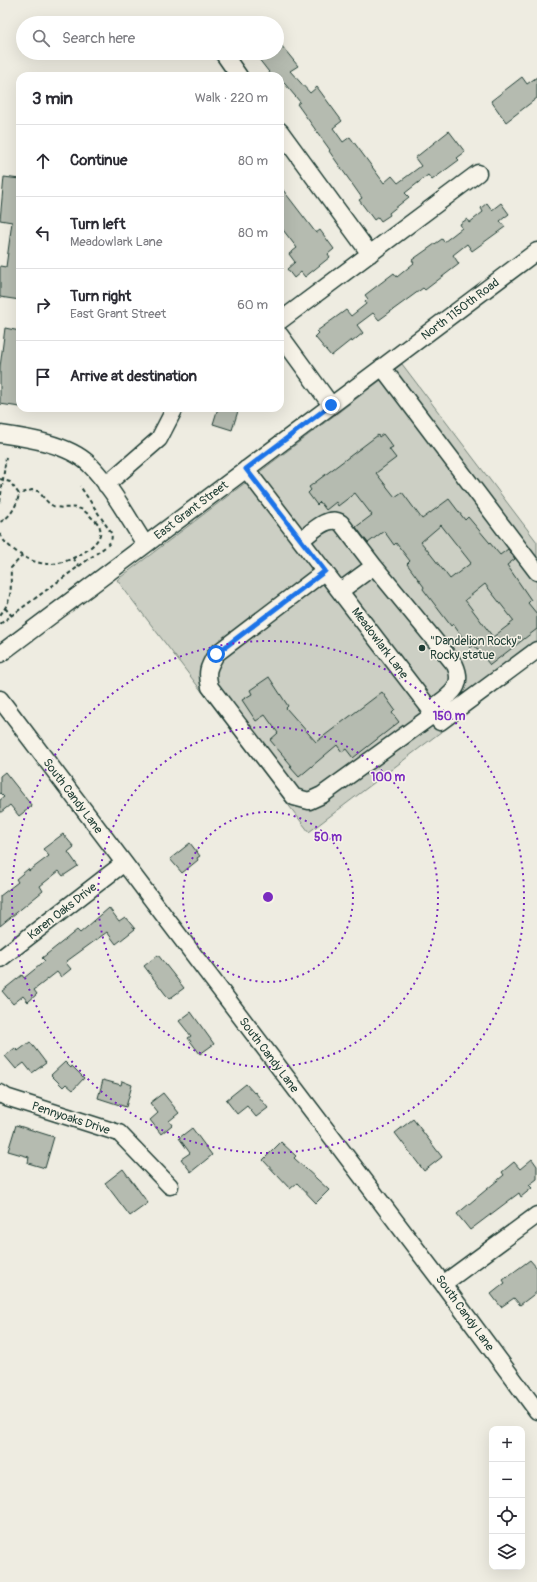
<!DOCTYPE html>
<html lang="en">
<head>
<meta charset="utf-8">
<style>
  :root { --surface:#fff; --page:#f2f2f3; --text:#2b2b33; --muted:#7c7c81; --line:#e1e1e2 }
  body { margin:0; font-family:Pangolin,sans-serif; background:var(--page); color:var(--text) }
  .controls { position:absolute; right:12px; bottom:12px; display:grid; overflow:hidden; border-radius:8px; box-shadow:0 4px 16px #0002 }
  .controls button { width:36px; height:36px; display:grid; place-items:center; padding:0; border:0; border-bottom:1px solid var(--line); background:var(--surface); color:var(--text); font:20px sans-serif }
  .stop { position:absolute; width:12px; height:12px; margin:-9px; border:3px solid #1a73e8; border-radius:50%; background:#fff }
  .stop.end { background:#1a73e8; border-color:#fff; box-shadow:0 1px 4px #0008 }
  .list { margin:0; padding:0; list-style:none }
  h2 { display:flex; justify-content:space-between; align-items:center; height:52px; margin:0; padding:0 16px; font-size:17px }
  h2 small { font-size:13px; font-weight:400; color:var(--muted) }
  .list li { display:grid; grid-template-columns:26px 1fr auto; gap:12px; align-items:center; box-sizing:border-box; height:72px; padding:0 16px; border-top:1px solid var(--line) }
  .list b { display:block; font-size:15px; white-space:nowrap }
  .list p { margin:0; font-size:13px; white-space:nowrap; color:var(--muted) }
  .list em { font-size:13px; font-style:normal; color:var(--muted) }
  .icon { flex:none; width:22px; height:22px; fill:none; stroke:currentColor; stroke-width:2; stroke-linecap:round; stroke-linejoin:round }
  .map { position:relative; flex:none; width:537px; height:1582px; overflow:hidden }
  .search { position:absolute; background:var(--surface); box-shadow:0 4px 16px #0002; left:16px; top:16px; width:268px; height:44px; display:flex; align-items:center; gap:10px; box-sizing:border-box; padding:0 14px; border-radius:22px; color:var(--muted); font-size:15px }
  .panel { position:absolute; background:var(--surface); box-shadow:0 4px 16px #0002; left:16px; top:72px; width:268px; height:340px; border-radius:12px }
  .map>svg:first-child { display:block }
  .green { fill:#cccfc4; stroke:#76867c }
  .building { fill:#b5bbb0; stroke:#1f3d34; fill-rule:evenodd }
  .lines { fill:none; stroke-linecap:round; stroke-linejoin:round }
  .minor-casing { stroke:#1f3d34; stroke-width:19 }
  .path { stroke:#1f3d34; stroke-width:2; stroke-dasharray:4 3; stroke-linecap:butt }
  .minor { stroke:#f7f3e8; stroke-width:16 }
  .route { stroke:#1a73e8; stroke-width:5 }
  .ring { fill:none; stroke:#7b2cbf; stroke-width:2; stroke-dasharray:2 4 }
  .poi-dot { fill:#1f3d34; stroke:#f7f3e8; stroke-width:1.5 }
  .labels { text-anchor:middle; stroke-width:3; stroke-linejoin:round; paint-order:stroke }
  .street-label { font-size:12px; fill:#1f3d34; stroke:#f7f3e8 }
  .poi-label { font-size:12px; fill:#1f3d34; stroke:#f7f3e8; text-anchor:start }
  .centre { fill:#7b2cbf; stroke:#f7f3e8; stroke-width:2 }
  .ring-label { font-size:12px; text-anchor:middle; font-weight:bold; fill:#7b2cbf; stroke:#f7f3e8; stroke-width:3; stroke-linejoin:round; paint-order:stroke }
</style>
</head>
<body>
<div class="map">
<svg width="537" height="1582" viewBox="0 0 537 1582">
  <rect width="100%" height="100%" fill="#eeece1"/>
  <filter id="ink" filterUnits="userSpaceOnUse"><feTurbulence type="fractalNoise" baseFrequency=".025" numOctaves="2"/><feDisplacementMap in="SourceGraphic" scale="8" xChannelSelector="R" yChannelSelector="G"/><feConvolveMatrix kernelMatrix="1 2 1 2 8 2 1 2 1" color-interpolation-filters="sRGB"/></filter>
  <g filter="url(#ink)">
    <path class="green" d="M402 364 537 542V659L309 832 117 580Z"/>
    <path class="building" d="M277 40 298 66 290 71 310 93 317 87 342 121 333 128 343 142 350 137 384 183 392 176 398 183 421 166 415 158 449 131 465 152 457 158 459 160 432 180 428 175 405 193 409 197 389 213 390 215 381 221 378 217 374 220 359 200 362 198 329 151 330 150 297 104 300 102 280 78V76H272L258 58 264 53H277Z
      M522 77 527 84 537 77V98L506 122 491 101Z
      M4 177 20 179V300L0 297V266L6 267 12 222 0 220Z
      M280 186 316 233 320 230 334 249 328 254 330 257 305 277 301 272 294 278 287 269 295 262 289 254 297 248 280 226V220L284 216 280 211Z
      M487 203 492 210 501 203 509 214 500 221 505 227 472 251 467 244 453 255 459 264 425 290 423 288 379 320 373 313 357 325 363 333 352 342 351 340 331 356 315 337 319 333 317 331 346 310 351 316 366 304 365 302 368 299 365 295 394 273 397 277 414 263 412 260 442 239 444 242 462 228 460 224 467 219 469 223 483 212 481 208Z
      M5 328 20 331V407L0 404V367Z
      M218 408H239L232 430 213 424Z
      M383 434 393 447 389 449 396 458 376 473 395 497 402 492 422 519 449 499 465 520 468 517 500 555 508 549 515 559 507 565 531 600 528 603 537 614V629L490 665 474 645 470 648 453 624 451 626 423 589 424 587 407 564 410 561 396 543 394 545 384 531 368 543 356 527 372 515 355 493 338 506 336 502 326 510 320 502 317 505 308 493 311 490 309 487 378 435 379 437ZM441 525 471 563 450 579 421 542ZM485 584 514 621 493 637 465 600Z
      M269 677 288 706 286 708 316 742 382 692 395 710 392 713 399 722 353 758 346 749 342 752 337 745 299 777 290 767 292 766 270 740 278 733 265 715 256 721 242 700 252 694 250 690Z
      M5 772 32 806 19 816 10 805 0 813V800L4 797 0 793V776Z
      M63 834 74 847 68 852 78 866 63 876 59 871 40 886 43 891 0 926V896L18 882 16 879 28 869 29 871 49 856 43 849Z
      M190 843 200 856 197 858 198 860 182 873 170 859Z
      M109 908 119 921 125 917 135 929 116 944 107 932 67 961 66 963 71 969 61 977 57 972 34 990 37 994 28 1002 23 996 13 1004 2 991 22 975 24 978 45 961 42 958 66 939 77 930 80 933Z
      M158 955 184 988 169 999 144 966Z
      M191 1012 214 1044 200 1054 188 1038 191 1036 179 1021Z
      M30 1042 46 1063 32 1073 24 1063 16 1069 5 1056 15 1048 18 1051Z
      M65 1062 71 1068 72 1066 84 1078 73 1090 66 1084 63 1087 51 1075Z
      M103 1080 121 1085 122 1081 132 1085 126 1107 98 1098Z
      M246 1084 254 1093 255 1092 268 1108 256 1117 247 1106 237 1114 226 1100Z
      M163 1093 179 1113 169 1121 172 1125 161 1134 150 1120 158 1113 150 1103Z
      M413 1119 442 1157 424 1171 395 1133Z
      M16 1125 54 1137 45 1168 28 1163 29 1157 8 1151Z
      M192 1128 212 1155 191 1172 181 1159 190 1153 179 1138Z
      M281 1142 296 1156 294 1158 329 1190 316 1203 297 1183 290 1189 263 1160Z
      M532 1159 537 1166V1179L529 1185 532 1188 521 1197 519 1193 470 1230 457 1214 504 1175 502 1172 514 1162 520 1169Z
      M123 1169 148 1203 130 1216 105 1183Z
      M530 1260 537 1268V1292L520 1305 514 1298 501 1307 491 1294 505 1283 503 1280Z"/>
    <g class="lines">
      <defs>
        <path id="minor" d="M223 53 239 76
          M280 131 370 254
          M280 321 478 173
          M280 335 331 405
          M382 367 537 572
          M0 434C28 438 68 444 89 464 112 487 128 518 145 544
          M246 469 440 722 537 650
          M106 485 159 439 175 408
          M301 540C311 533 328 514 341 523L374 566
          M325 571 216 654C208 668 206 672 210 687L294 797 309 801 322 795 434 714
          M340 591 374 566 455 665C466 689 446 697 430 710
          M0 654 537 251
          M0 699 443 1284 537 1411
          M0 959 124 863
          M0 1093 6 1097 119 1133 170 1186
          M443 1284 537 1215"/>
      </defs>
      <use href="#minor" class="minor-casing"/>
      <path class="path" d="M0 479 10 482 19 494C17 505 11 517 0 522
        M0 502 6 457
        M0 534C3 541 8 545 14 550 24 558 36 564 50 564 65 565 105 546 100 528 99 524 95 520 92 518 77 502 74 510 56 507 48 505 43 496 38 491L32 490 19 494
        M73 558 79 566
        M5 608 12 616
        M0 615C14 598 10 588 11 568L22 556
        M0 624 108 545C112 540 113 537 110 531L80 486"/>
      <use href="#minor" class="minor"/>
    </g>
  </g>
  <g class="lines" filter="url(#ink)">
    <path class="route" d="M216 654 325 571 246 469 331 405"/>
  </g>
  <g class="ring">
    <circle cx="268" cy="897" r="85"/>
    <circle cx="268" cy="897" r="170"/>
    <circle cx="268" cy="897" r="256"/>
  </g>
  <circle class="poi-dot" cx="422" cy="648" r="4"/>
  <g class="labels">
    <g class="street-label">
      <text transform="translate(460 309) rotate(-37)" y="4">North 1150th Road</text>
      <text transform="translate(191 510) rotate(-37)" y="4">East Grant Street</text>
      <text transform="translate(380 643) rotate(53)" y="4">Meadowlark Lane</text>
      <text transform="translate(73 796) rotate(53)" y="4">South Candy Lane</text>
      <text transform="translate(62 911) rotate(-38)" y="4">Karen Oaks Drive</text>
      <text transform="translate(269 1055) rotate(53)" y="4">South Candy Lane</text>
      <text transform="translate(71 1118) rotate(18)" y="4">Pennyoaks Drive</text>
      <text transform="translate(465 1313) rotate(54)" y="4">South Candy Lane</text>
    </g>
    <g class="poi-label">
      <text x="430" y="645">"Dandelion Rocky"<tspan x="430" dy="14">Rocky statue</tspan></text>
    </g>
  </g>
  <circle cx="268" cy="897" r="6" class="centre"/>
  <g class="ring-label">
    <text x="449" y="720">150 m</text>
    <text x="388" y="781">100 m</text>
    <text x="328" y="841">50 m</text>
  </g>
</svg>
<div class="controls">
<button>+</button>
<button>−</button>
<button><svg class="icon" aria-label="locate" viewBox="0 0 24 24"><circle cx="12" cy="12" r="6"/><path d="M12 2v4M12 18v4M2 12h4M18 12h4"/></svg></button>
<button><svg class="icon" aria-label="layers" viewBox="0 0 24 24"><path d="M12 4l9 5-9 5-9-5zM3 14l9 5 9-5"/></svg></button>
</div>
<div class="stop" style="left:216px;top:654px"></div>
<div class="stop end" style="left:331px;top:405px"></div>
<div class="search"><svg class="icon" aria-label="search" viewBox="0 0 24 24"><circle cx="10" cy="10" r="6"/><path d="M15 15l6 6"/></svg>Search here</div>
<section class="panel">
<h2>3 min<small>Walk · 220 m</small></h2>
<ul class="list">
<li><svg class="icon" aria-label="ahead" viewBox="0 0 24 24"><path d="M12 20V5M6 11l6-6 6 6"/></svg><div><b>Continue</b></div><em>80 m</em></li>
<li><svg class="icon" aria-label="left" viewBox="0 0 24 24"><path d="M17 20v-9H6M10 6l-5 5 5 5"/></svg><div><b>Turn left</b><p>Meadowlark Lane</p></div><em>80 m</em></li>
<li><svg class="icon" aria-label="right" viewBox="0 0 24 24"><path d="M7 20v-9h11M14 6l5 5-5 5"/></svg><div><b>Turn right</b><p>East Grant Street</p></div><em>60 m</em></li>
<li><svg class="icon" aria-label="arrive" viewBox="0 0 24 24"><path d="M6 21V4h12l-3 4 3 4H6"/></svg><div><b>Arrive at destination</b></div></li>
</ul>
</section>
</div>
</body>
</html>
